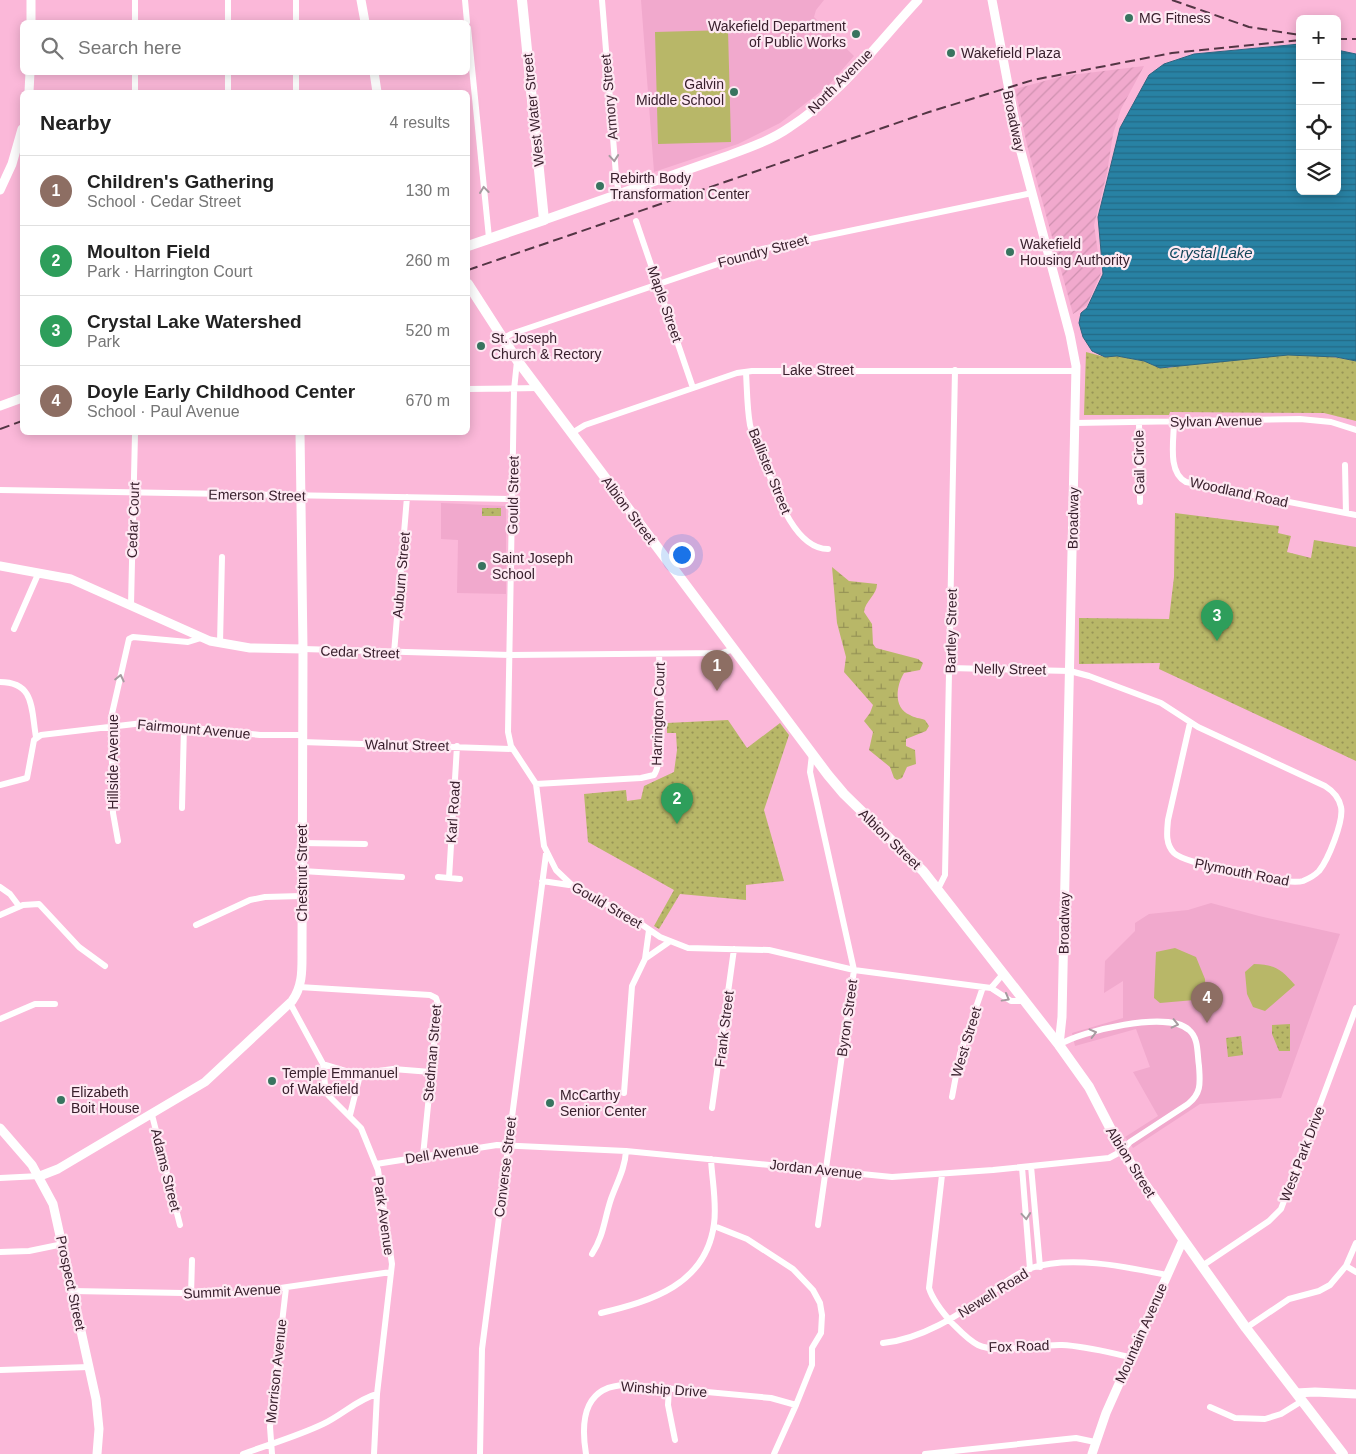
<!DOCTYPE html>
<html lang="en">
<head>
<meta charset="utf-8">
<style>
  :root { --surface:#fff; --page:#f6f6f6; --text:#222; --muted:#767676; --line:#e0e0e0; --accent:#0b8043 }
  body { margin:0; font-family:Helvetica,sans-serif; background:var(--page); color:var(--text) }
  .controls { position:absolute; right:15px; top:15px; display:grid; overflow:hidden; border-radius:8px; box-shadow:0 2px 12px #0003 }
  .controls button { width:45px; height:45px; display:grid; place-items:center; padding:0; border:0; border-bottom:1px solid var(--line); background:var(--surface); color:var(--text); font:25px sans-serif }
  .you { position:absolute; left:681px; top:554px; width:18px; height:18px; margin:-12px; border:4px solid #fff; border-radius:50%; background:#1a73e8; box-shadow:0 0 0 8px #1a73e833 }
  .badge { display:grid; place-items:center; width:32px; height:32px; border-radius:50%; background:var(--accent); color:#fff; font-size:16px; font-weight:700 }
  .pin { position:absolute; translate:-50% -41px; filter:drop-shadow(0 1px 2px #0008) }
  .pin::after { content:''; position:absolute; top:26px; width:18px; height:15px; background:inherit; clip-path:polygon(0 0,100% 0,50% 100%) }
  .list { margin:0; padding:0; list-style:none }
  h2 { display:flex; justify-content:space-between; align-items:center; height:65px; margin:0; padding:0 20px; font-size:21px }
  h2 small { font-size:16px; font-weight:400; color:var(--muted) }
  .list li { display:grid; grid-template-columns:32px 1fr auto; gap:15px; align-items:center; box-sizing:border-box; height:70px; padding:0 20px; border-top:1px solid var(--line) }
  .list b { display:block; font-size:19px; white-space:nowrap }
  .list p { margin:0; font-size:16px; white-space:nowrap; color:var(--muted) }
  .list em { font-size:16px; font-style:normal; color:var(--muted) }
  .icon { flex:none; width:28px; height:28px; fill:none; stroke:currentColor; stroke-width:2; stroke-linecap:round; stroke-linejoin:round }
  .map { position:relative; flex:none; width:1356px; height:1454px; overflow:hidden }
  .search { position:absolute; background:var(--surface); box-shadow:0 2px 12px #0003; left:20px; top:20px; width:450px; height:55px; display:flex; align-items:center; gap:12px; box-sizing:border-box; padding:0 18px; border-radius:8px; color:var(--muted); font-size:19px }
  .panel { position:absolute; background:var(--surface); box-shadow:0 2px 12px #0003; left:20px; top:90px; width:450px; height:345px; border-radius:8px }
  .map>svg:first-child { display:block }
  .built { fill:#f1a9cd }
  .industrial { fill:url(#industrial-furrows) }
  .grass { fill:#b8b768 }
  .wetland { fill:url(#wetland-marsh) }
  .park { fill:url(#park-dots) }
  .water { fill:url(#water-rules); stroke:#2d6580 }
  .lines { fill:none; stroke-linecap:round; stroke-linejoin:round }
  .street { stroke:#fff; stroke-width:6 }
  .secondary { stroke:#fff; stroke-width:9 }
  .primary { stroke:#fff; stroke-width:10 }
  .rail { stroke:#533544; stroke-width:2; stroke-dasharray:10 5; stroke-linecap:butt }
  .oneway { stroke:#a69ba0 }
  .poi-dot { fill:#38745f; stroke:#fee9f3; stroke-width:2 }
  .labels { text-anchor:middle; stroke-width:4.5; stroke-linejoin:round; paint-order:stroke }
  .poi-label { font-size:14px; fill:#39202d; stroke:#fee9f3; text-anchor:start }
  .street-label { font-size:14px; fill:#39202d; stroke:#fee9f3 }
  .water-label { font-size:15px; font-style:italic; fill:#154659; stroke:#fee9f3 }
</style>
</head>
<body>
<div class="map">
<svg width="1356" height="1454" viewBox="0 0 1356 1454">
  <defs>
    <pattern id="industrial-furrows" width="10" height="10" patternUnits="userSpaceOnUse" patternTransform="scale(1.25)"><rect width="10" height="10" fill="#f1a9cd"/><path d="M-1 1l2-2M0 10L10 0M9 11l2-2" fill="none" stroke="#cf91b0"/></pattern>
    <pattern id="wetland-marsh" width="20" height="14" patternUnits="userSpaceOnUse" patternTransform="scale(1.25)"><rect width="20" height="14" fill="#b8b768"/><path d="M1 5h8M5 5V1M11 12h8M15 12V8" fill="none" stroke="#979456"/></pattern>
    <pattern id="park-dots" width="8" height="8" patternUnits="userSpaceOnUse" patternTransform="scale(1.25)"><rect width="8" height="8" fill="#b8b768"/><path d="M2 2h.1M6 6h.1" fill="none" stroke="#979456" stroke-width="1.8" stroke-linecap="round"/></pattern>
    <pattern id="water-rules" width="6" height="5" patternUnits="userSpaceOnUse" patternTransform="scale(1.25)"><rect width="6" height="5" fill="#2882a4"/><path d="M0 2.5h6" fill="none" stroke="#236a86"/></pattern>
  </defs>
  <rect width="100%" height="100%" fill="#fbb8d9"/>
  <path class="built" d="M641 0H824L816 10 814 17 854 56 828 86 780 123 738 144 654 172Z
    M441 503 506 506V594L457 593 458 540 441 539Z
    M1211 903 1259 916 1340 934 1281 1098 1200 1104 1133 1148 1125 1137 1158 1116 1133 1072 1150 1067 1136 1029 1075 1046 1072 1033 1123 1018V981L1104 993 1105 961 1135 931V923L1149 914 1188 910Z"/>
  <path class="industrial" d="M1144 66 1121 109 1113 134 1107 173 1094 225 1101 273 1087 305 1073 314 1027 145 1015 89 1063 76Z"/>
  <path class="grass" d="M728 30 731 142 658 144 655 32Z
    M1175 948 1196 957 1205 979 1206 999 1160 1003 1154 998 1156 952Z
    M1254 964C1276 965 1281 969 1295 985L1265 1011 1253 1007 1247 994 1245 972Z"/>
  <path class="wetland" d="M832 567 849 581 877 584C877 595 865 601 864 612L872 624 873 644 876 648 918 659 923 663 920 670 904 673C896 686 893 708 910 715 914 718 920 718 925 720L929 726 926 731 906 739V746L915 750 916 764 907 767 902 778 897 780 894 778 890 767 869 750 873 732 864 721 870 713 873 705 844 672 846 657 837 623Z"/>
  <path class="park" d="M1086 352 1105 357 1117 356 1144 361 1160 368H1169C1223 355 1302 349 1356 361V421L1324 413 1170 412 1169 415H1084Z
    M482 508H501V516H482Z
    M1175 513 1279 526 1278 533 1291 536 1287 552 1311 558 1314 540 1356 547V761L1159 669 1160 663 1079 664V618L1169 619 1174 577Z
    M728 720 747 748 780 723 789 735 764 810 784 881 746 885V900L680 894 659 929 654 926 674 890 588 842 584 794 626 790 627 801 641 799 644 786 674 772 677 750 676 733H667V723Z
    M1290 1024V1051H1279L1272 1034V1025Z
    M1241 1036 1243 1055 1228 1057 1226 1038Z"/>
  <path class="water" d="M1300 44V191H1337V50L1356 54V361L1336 357 1288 355 1160 368 1144 361 1117 356 1105 357 1092 351 1083 337 1079 323 1081 313 1087 308 1103 274 1098 217 1120 128 1149 75 1164 64 1194 54Z"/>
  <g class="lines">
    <path class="street" d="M135 0V22
      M296 0V22
      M465 0 467 22
      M602 0 616 175 619 195
      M228 22V0
      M468 28 489 238
      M135 72V92
      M296 72V92
      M228 92V72
      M636 221 693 388
      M502 339 511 334 762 249 1032 193
      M517 361 514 390 508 732 511 746 536 784 544 846 556 870 577 890 625 913 660 937 688 948 769 950 854 970 991 988 1011 1001H1023
      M746 372C747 389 747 408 750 425 753 437 759 449 764 461 774 487 793 549 828 549
      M468 389 538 388
      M1174 421C1174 440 1167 472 1186 482L1356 515
      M1139 422 1140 502
      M1075 423 1300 419 1331 422 1356 430
      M572 433 585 425 737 373 752 371H1076
      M1345 465 1346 513
      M0 490 514 499
      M131 605 135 434
      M14 629 39 572
      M220 643 222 557
      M303 649 511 655 722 653 734 649
      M394 653 407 497
      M950 668 1070 671 1089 676 1161 703 1198 727 1325 786C1333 791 1339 797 1341 807 1344 821 1328 860 1319 871 1315 875 1308 879 1303 881 1288 886 1185 864 1174 853 1165 844 1167 831 1168 820L1190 723
      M0 682C35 682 31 709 36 737
      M302 742 512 749
      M812 754 810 772 854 970 818 1225
      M536 784 641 778 654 775C666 757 660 679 659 654
      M0 785 27 778 34 740 41 735 143 723 260 735H302
      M182 808 184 726
      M118 841 113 813 111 718 129 639 133 637 188 642 201 638
      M301 843 365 844
      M302 871 402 877
      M438 877 460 879
      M449 878 457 746
      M542 881 569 885
      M0 887 10 894 19 906
      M938 889 945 875 955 370
      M0 915 23 905 39 904 79 947 105 966
      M196 925 250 900 265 897 302 896
      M646 958 669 942
      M299 987 430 995 436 998 438 1004 423 1156
      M991 988 1003 974
      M290 1003 323 1064 325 1085 328 1095 361 1128 378 1170 392 1264 377 1394 374 1454
      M0 1019 35 1004H55
      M323 1064 356 1074 393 1069 431 1072
      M624 1093 632 986 645 959 649 930
      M952 1097 960 1054 983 987
      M712 1108 734 949
      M152 1115 180 1225
      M350 1115 360 1075
      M376 1164 497 1145 626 1151 892 1177 993 1170 1109 1158 1122 1151 1130 1142 1188 1104C1202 1093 1200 1082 1199 1066 1197 1054 1199 1038 1189 1030 1168 1010 1081 1031 1059 1045
      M1031 1166 1040 1267
      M1022 1167 1030 1269
      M942 1175 929 1288C933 1301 943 1313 952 1323 960 1331 968 1340 978 1345 995 1354 1040 1344 1062 1345 1085 1346 1107 1352 1130 1357
      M0 1178 40 1176
      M0 1252 29 1251 63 1244
      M592 1254C604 1235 604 1220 611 1199 617 1182 625 1169 626 1151
      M1202 1266 1269 1221 1281 1209 1356 1008
      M1346 1266 1356 1272
      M72 1291 238 1294 391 1272
      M191 1295 192 1260
      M601 1313C651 1301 706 1285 714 1224 717 1203 712 1180 711 1159
      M1246 1328 1289 1299 1319 1291 1330 1285 1346 1266 1356 1243
      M883 1343C922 1339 957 1316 989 1294 1002 1285 1016 1273 1031 1268 1071 1255 1127 1267 1167 1275
      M0 1370 89 1367
      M669 1388 668 1405 675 1440
      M1210 1407 1235 1418 1265 1419 1281 1414 1302 1401
      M243 1454C270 1444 298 1436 323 1424 342 1415 358 1399 377 1394
      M272 1454 270 1427 286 1288
      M480 1454 482 1349 546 854
      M586 1454C580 1418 585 1383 631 1385L771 1398 796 1405 812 1365V1348L821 1333 822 1315 820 1303 813 1290 793 1269 747 1239 714 1226
      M774 1454 796 1405
      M925 1454 1076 1438 1095 1442"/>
    <path class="secondary" d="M361 0 365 22
      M992 0 1020 148 1070 335 1076 366 1062 1017 1059 1045
      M31 22V0
      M374 72 377 92
      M29 92 30 72
      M0 190 12 164 22 129
      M544 220 724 157C746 149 770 141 790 127 840 95 878 43 918 0
      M0 406 22 398
      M0 566 71 579 210 641 250 648 303 649
      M0 1128 32 1165 53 1204 96 1399 99 1429 97 1454
      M40 1176 58 1169 205 1082 292 1001C303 986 302 969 302 951L303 649 300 432
      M1296 1393 1315 1392 1356 1394
      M1092 1454 1106 1413 1183 1240"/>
    <path class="primary" d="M468 246 544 220 522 0
      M468 284 517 360 828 775 844 794 923 871 1059 1045 1089 1087 1122 1151 1180 1235 1246 1328 1343 1454"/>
    <path class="rail" d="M1172 0 1249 27 1300 35
      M1337 39H1356
      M468 270 929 112 1033 80 1172 53 1300 40
      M0 429 22 421"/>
  </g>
  <defs><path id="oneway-chevron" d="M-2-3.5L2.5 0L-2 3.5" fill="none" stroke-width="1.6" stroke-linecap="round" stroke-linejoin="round" transform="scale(1.25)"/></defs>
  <g class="oneway">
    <use href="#oneway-chevron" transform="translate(614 158) rotate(85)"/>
    <use href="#oneway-chevron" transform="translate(484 190) rotate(-97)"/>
    <use href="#oneway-chevron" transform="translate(120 678) rotate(-77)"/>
    <use href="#oneway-chevron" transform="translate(1006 998) rotate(29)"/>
    <use href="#oneway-chevron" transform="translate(1175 1024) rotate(13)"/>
    <use href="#oneway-chevron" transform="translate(1093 1033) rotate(-14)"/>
    <use href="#oneway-chevron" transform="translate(1026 1216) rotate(85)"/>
  </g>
  <g class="poi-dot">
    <circle cx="1129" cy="18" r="5"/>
    <circle cx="856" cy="34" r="5"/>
    <circle cx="951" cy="53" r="5"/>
    <circle cx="734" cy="92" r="5"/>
    <circle cx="600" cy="186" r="5"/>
    <circle cx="1010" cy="252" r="5"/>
    <circle cx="481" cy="346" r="5"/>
    <circle cx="482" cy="566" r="5"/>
    <circle cx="272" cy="1081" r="5"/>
    <circle cx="61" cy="1100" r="5"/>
    <circle cx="550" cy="1103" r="5"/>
  </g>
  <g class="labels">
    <g class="poi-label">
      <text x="1139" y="23">MG Fitness</text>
      <text x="846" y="31" text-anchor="end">Wakefield Department<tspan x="846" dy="16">of Public Works</tspan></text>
      <text x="961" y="58">Wakefield Plaza</text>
      <text x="724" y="89" text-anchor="end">Galvin<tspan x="724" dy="16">Middle School</tspan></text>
      <text x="610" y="183">Rebirth Body<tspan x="610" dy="16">Transformation Center</tspan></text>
      <text x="1020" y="249">Wakefield<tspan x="1020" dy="16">Housing Authority</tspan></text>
      <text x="491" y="343">St. Joseph<tspan x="491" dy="16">Church &amp; Rectory</tspan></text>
      <text x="492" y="563">Saint Joseph<tspan x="492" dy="16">School</tspan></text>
      <text x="282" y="1078">Temple Emmanuel<tspan x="282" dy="16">of Wakefield</tspan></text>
      <text x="71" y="1097">Elizabeth<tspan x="71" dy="16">Boit House</tspan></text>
      <text x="560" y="1100">McCarthy<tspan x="560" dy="16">Senior Center</tspan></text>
    </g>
    <g class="street-label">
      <text transform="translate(840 81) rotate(-45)" y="5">North Avenue</text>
      <text transform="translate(609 97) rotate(-95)" y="5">Armory Street</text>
      <text transform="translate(533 110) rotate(-96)" y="5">West Water Street</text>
      <text transform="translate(1014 121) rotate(78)" y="5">Broadway</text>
      <text transform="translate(763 251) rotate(-15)" y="5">Foundry Street</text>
      <text transform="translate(665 304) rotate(71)" y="5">Maple Street</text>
      <text x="818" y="375">Lake Street</text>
      <text transform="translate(1216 421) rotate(-1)" y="5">Sylvan Avenue</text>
      <text transform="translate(1139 462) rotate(-91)" y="5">Gail Circle</text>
      <text transform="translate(770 471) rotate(68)" y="5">Ballister Street</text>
      <text transform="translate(1239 492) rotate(12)" y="5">Woodland Road</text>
      <text transform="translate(257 495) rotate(1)" y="5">Emerson Street</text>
      <text transform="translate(513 495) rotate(-89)" y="5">Gould Street</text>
      <text transform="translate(629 510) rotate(53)" y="5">Albion Street</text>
      <text transform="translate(1073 518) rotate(-89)" y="5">Broadway</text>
      <text transform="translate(133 520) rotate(-88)" y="5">Cedar Court</text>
      <text transform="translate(401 575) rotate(-85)" y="5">Auburn Street</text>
      <text transform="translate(951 631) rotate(-89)" y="5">Bartley Street</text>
      <text transform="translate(360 652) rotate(2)" y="5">Cedar Street</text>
      <text transform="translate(1010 669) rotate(1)" y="5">Nelly Street</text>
      <text transform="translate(658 714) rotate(-88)" y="5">Harrington Court</text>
      <text transform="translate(194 729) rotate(5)" y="5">Fairmount Avenue</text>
      <text transform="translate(407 745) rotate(1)" y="5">Walnut Street</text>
      <text transform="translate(113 762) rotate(-90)" y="5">Hillside Avenue</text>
      <text transform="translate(453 812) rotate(-86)" y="5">Karl Road</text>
      <text transform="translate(890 839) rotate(44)" y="5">Albion Street</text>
      <text transform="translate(1242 872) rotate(11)" y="5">Plymouth Road</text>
      <text transform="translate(302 873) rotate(-90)" y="5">Chestnut Street</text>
      <text transform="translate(607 905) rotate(30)" y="5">Gould Street</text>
      <text transform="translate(1064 923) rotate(-89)" y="5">Broadway</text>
      <text transform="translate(847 1018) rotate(-82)" y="5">Byron Street</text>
      <text transform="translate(724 1029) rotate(-83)" y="5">Frank Street</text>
      <text transform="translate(966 1042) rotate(-73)" y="5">West Street</text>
      <text transform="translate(432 1053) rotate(-85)" y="5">Stedman Street</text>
      <text transform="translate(442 1153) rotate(-9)" y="5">Dell Avenue</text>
      <text transform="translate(1302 1154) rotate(-69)" y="5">West Park Drive</text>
      <text transform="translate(1131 1162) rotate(58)" y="5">Albion Street</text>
      <text transform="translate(505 1167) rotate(-83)" y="5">Converse Street</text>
      <text transform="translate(816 1169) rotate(6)" y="5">Jordan Avenue</text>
      <text transform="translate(166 1170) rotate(76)" y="5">Adams Street</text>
      <text transform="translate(384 1216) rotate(82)" y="5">Park Avenue</text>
      <text transform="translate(71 1283) rotate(78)" y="5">Prospect Street</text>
      <text transform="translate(232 1291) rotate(-3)" y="5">Summit Avenue</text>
      <text transform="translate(993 1293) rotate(-32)" y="5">Newell Road</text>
      <text transform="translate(1141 1333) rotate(-66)" y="5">Mountain Avenue</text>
      <text transform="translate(1019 1346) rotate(-2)" y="5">Fox Road</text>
      <text transform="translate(276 1371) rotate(-84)" y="5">Morrison Avenue</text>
      <text transform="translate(664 1389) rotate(4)" y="5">Winship Drive</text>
    </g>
    <g class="water-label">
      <text x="1211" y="258">Crystal Lake</text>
    </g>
  </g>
</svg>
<div class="controls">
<button>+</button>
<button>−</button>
<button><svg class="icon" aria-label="locate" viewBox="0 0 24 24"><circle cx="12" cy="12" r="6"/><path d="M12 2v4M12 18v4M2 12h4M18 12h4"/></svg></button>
<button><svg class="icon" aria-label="layers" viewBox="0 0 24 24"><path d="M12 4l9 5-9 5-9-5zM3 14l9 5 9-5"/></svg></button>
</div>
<div class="you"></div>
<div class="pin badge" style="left:717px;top:691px;background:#8d6e63">1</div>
<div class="pin badge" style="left:677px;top:824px;background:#2e9e5b">2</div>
<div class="pin badge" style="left:1217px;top:641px;background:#2e9e5b">3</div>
<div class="pin badge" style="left:1207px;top:1023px;background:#8d6e63">4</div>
<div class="search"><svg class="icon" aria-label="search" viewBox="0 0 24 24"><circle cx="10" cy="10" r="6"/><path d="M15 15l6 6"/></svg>Search here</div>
<section class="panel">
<h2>Nearby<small>4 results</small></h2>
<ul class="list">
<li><span class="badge" style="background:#8d6e63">1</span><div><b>Children's Gathering</b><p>School · Cedar Street</p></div><em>130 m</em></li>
<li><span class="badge" style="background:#2e9e5b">2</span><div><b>Moulton Field</b><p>Park · Harrington Court</p></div><em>260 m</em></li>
<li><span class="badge" style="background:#2e9e5b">3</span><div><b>Crystal Lake Watershed</b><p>Park</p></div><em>520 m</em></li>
<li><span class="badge" style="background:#8d6e63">4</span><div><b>Doyle Early Childhood Center</b><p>School · Paul Avenue</p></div><em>670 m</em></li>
</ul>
</section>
</div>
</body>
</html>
